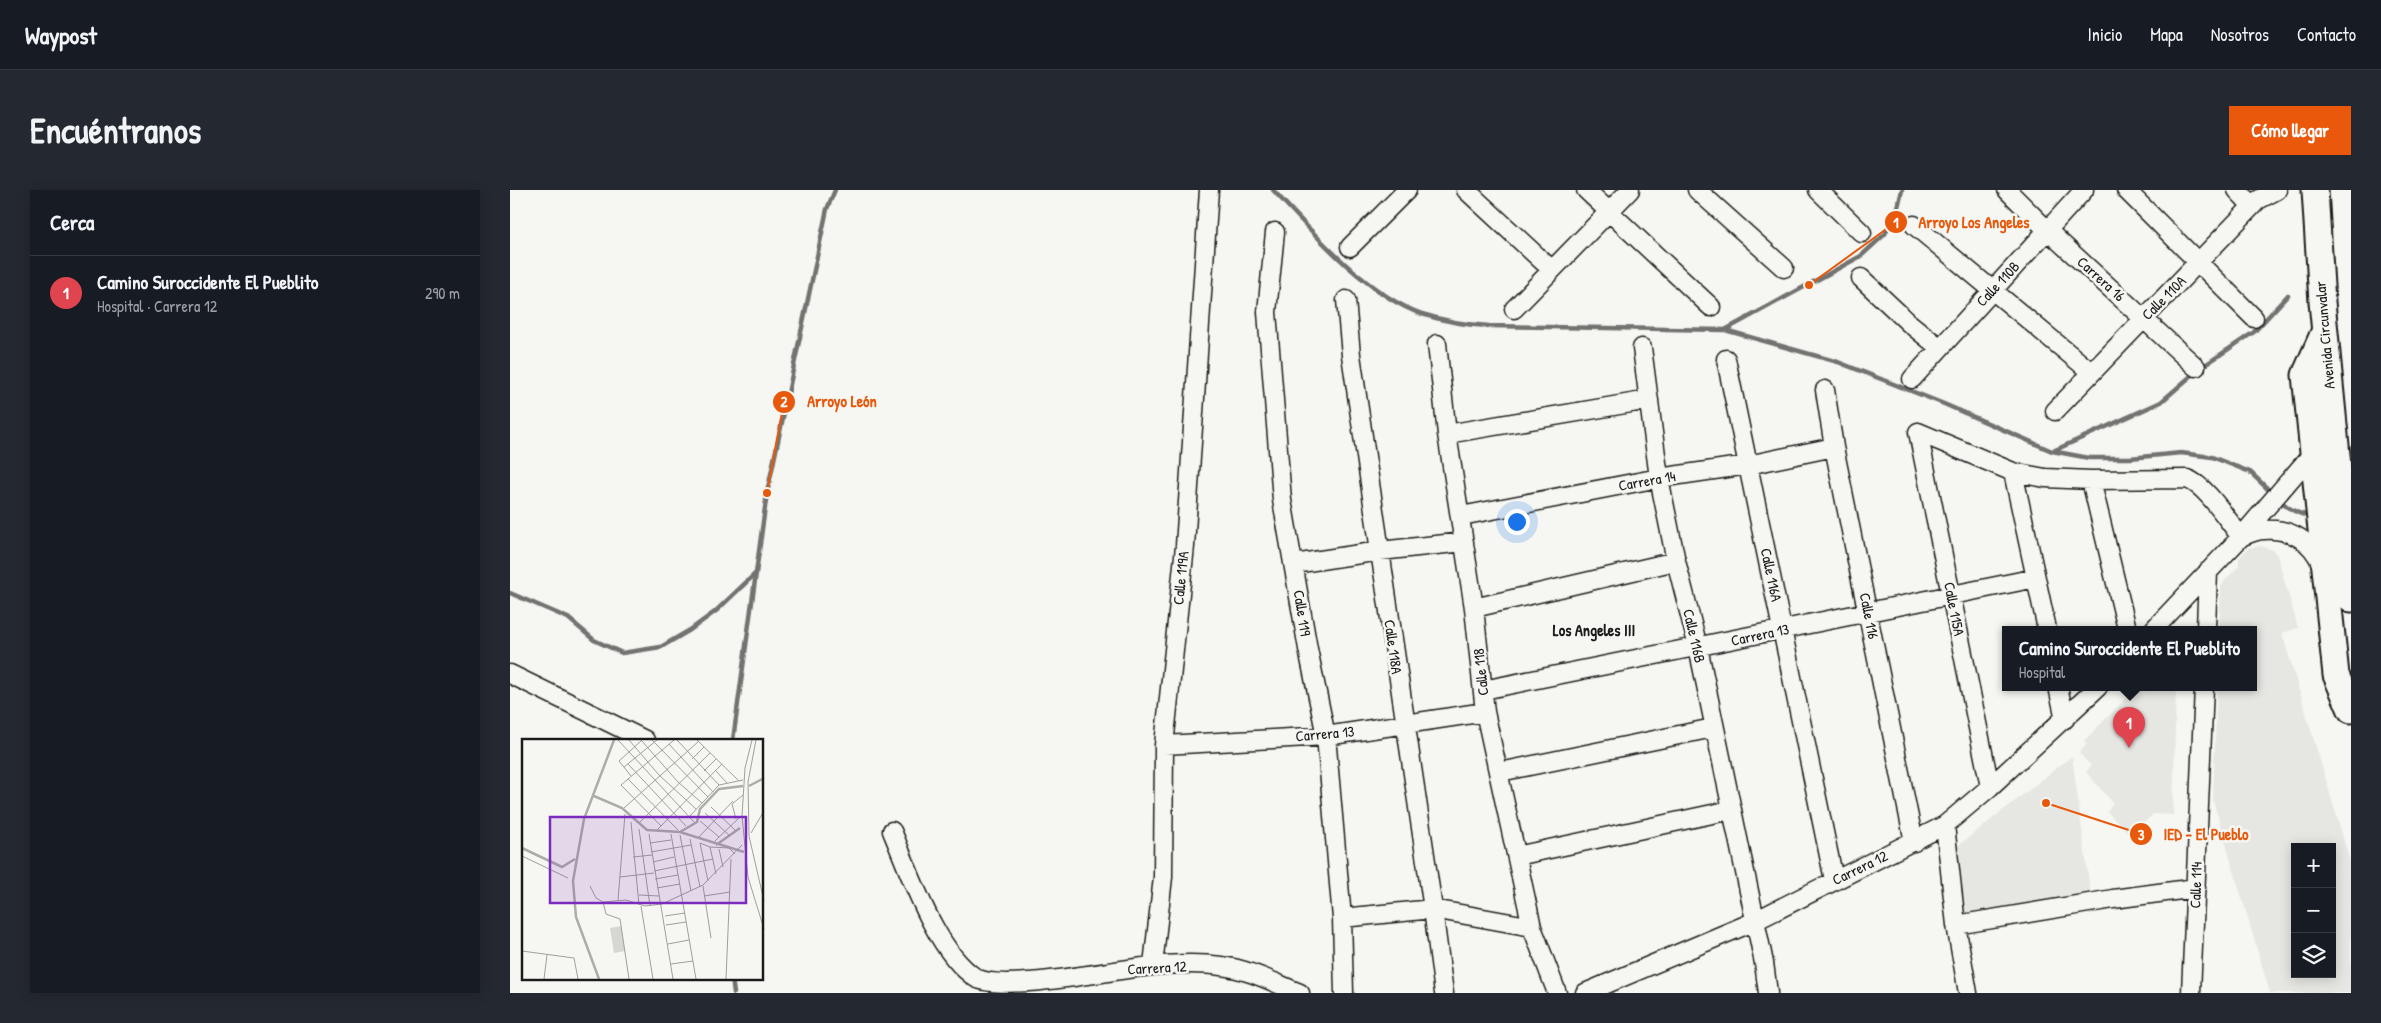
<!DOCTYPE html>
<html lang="es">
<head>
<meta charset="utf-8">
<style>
  :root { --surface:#171b24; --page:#242831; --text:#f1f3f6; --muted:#9ea1a6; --line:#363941; --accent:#ea580c }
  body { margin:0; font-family:"Patrick Hand",sans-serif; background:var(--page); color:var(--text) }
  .controls { position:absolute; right:15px; bottom:15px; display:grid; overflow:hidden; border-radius:0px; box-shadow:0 2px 12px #0003 }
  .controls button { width:45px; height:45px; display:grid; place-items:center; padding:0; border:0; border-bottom:1px solid var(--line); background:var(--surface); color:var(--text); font:25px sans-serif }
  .you { position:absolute; left:1006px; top:331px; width:18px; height:18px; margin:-12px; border:4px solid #fff; border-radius:50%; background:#1a73e8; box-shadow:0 0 0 8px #1a73e833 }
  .badge { display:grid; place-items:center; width:32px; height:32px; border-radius:50%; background:var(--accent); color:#fff; font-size:16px; font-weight:700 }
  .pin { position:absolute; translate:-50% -41px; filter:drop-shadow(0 1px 2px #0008) }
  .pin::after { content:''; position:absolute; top:26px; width:18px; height:15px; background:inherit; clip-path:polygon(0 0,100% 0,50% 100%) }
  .popup { position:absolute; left:1492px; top:436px; width:255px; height:65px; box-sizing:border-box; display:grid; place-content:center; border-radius:0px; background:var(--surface); filter:drop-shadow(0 1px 4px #0005); font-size:16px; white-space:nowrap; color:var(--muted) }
  .popup b { font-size:19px; color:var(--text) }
  .popup::after { content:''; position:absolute; left:50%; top:100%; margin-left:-10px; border:10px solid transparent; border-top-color:var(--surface) }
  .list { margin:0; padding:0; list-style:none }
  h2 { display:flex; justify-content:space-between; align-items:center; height:65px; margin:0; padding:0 20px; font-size:21px }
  h2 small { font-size:16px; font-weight:400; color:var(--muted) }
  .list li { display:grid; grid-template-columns:32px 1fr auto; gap:15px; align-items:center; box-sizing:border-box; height:75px; padding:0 20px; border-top:1px solid var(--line) }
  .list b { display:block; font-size:19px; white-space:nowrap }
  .list p { margin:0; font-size:16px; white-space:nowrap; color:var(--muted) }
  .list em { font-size:16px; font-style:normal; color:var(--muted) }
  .icon { flex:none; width:28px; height:28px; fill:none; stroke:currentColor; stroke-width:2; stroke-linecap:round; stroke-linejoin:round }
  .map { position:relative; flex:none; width:1841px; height:803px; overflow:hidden; border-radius:0px }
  header { display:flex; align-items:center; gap:30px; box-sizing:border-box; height:70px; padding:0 25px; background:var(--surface); border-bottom:1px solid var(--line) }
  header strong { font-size:24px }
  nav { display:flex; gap:28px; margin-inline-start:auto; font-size:18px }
  .intro { display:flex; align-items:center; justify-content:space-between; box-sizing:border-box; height:120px; padding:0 30px }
  h1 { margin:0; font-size:35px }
  .button { padding:12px 22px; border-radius:0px; background:var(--accent); color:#fff; font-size:18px; font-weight:700 }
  main { display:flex; gap:30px; padding:0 30px }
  aside { flex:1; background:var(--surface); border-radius:0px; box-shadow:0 2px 12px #0003 }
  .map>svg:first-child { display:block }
  .built { fill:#e6e6e2; fill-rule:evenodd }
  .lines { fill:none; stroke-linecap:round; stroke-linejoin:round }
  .stream { stroke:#727271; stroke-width:4.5 }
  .minor-casing { stroke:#1c1c1c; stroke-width:21 }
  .highway-casing { stroke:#1c1c1c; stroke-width:29 }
  .minor { stroke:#f6f6f2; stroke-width:18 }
  .highway { stroke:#f6f6f2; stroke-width:25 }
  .labels { text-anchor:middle; stroke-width:5; stroke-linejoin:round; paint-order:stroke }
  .street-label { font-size:15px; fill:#1c1c1c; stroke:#f6f6f2 }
  .neighbourhood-label { font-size:16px; font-weight:bold; fill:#1c1c1c; stroke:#f6f6f2 }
  .inset-river { fill:none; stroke:#acaca9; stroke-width:2.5 }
  .inset-road { fill:none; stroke:#9f9f9c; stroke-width:1 }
  .view { fill:#7b2cbf; fill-opacity:0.15; stroke:#7b2cbf; stroke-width:2.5 }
  .inset-edge { fill:none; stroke:#1c1c1c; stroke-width:2.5 }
  .leader { fill:none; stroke:#e8590c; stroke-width:2 }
  .callout-dot { fill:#e8590c; stroke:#f6f6f2; stroke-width:2 }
  .mark-label { font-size:15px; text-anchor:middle; font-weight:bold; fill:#fff }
  .callout-label { font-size:16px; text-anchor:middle; font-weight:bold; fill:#e8590c; stroke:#f6f6f2; stroke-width:5; stroke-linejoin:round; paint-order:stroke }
</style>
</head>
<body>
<header>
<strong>Waypost</strong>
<nav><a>Inicio</a><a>Mapa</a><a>Nosotros</a><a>Contacto</a></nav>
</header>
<div class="intro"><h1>Encuéntranos</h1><a class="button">Cómo llegar</a></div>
<main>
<aside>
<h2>Cerca<small></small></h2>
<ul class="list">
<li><span class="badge" style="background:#e0444e">1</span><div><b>Camino Suroccidente El Pueblito</b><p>Hospital · Carrera 12</p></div><em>290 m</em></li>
</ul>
</aside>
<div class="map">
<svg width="1841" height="803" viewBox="0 0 1841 803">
  <rect width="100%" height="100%" fill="#f6f6f2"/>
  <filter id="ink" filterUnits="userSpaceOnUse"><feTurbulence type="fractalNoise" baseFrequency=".02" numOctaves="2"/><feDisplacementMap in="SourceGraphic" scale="10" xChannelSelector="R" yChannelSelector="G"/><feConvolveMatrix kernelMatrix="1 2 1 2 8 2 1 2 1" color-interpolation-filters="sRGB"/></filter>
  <g filter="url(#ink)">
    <path class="built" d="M1750 356 1763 360 1767 365 1788 438 1772 443 1841 674V803H1760L1703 610 1707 497H1743V439H1709L1711 397 1715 390 1729 376V368L1738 358ZM1785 657H1822V784H1785Z
      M1627 497H1666L1663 625 1643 624 1622 646 1597 622 1603 613 1576 582 1581 576 1569 563 1577 554 1574 551Z
      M1562 566 1581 708 1453 726 1444 659Z"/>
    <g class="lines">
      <path class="stream" d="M763 0C802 42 857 105 912 124 934 131 956 135 979 136L1215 140 1328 172 1434 214 1542 261 1579 268H1620L1671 263 1702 267 1740 282 1762 303
        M1215 140 1351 66 1375 44 1388 17 1392 0
        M1543 261 1651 212 1689 179 1744 142 1778 105
        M1768 309C1778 318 1788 325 1802 326
        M0 403 58 428 84 450 112 463 151 457 180 440 206 421 245 384
        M223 550 257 303 317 19 325 0
        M222 789 224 803"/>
      <defs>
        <path id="minor" d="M956 0 1042 80
          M1076 0 1201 117
          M1187 0 1274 78
          M1308 0 1352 43
          M1497 0 1538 41 1686 177
          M1616 0 1744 128
          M1727 0 1742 16
          M1404 35 1581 182
          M765 42 757 122 772 310 798 459 816 546 832 728 834 803
          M840 57 897 0
          M1351 88 1399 133 1430 158
          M836 110 841 165 923 719 934 803
          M1004 119 1120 0
          M927 154 937 244 964 418 975 522 1022 737 1047 803
          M1132 158 1149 288 1166 371 1188 457 1254 773 1258 803
          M1216 169 1324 690
          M1402 189 1574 0
          M1315 200 1324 257 1404 652
          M1545 221 1748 10 1767 0
          M1408 242 1480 597
          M1408 242 1503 282 1535 288 1581 290 1677 289C1697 296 1717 330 1731 347
          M937 244 1139 210
          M1503 282 1537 439
          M1581 290 1617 439
          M951 326 1149 288 1238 275 1324 257
          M1731 347C1738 344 1746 340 1754 340 1780 338 1803 351 1812 376
          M784 374 870 361 954 352
          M964 418 1166 371
          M1644 439 1731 347 1803 263
          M1696 439 1698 381
          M0 484 135 550
          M1548 497 1555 529
          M973 500 1526 388
          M654 555 816 546 975 522
          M990 582 1203 538
          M1435 635 1446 735 1458 803
          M382 641C400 683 426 763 466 788 494 803 605 779 642 776 664 774 690 773 711 776 738 779 765 793 790 803
          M1007 666 1221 620
          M832 728 923 719 1022 737
          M1446 735 1603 709 1686 698
          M643 775 653 687 654 555 675 356 699 0
          M1075 803 1243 732 1435 635 1480 597 1588 497
          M1681 803 1694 497"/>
        <path id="highway" d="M1805 0 1812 112 1841 409
          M1814 142 1795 185 1826 485 1841 520"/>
      </defs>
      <use href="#minor" class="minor-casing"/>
      <use href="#highway" class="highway-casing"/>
      <use href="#minor" class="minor"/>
      <use href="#highway" class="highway"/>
    </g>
  </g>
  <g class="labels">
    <g class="street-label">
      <text transform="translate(1591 89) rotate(42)" y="5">Carrera 16</text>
      <text transform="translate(1488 94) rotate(-47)" y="5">Calle 110B</text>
      <text transform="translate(1654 108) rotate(-45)" y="5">Calle 110A</text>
      <text transform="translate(1815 145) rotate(-95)" y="5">Avenida Circunvalar</text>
      <text transform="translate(1137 291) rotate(-10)" y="5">Carrera 14</text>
      <text transform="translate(1261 385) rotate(78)" y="5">Calle 116A</text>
      <text transform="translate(671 388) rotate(-84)" y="5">Calle 119A</text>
      <text transform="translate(1444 419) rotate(79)" y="5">Calle 115A</text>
      <text transform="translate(792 423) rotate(81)" y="5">Calle 119</text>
      <text transform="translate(1359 426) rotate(79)" y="5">Calle 116</text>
      <text transform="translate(1250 445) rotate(-12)" y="5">Carrera 13</text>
      <text transform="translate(1184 446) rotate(77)" y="5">Calle 116B</text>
      <text transform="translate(883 457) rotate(82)" y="5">Calle 118A</text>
      <text transform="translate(971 482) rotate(-96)" y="5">Calle 118</text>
      <text transform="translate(815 544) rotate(-5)" y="5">Carrera 13</text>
      <text transform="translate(1350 678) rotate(-26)" y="5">Carrera 12</text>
      <text transform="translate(1686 695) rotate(-88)" y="5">Calle 114</text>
      <text transform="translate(647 778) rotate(-3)" y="5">Carrera 12</text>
    </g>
    <g class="neighbourhood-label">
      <text x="1084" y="446">Los Angeles III</text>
    </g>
  </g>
  <g transform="translate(12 549)">
    <rect width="241" height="241" fill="#f6f6f2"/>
    <path d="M99 187 103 212 92 214 88 189Z" fill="#d6d6d2"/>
    <path class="inset-river" d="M227 47 242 39M72 57 100 69 125 91 158 93 222 113M158 93 175 83 178 70 197 50 221 47M194 106 218 89M0 109 40 128 53 120M77 240 54 178 51 142 62 80 92 1"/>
    <path class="inset-road" d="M96 1 172 83M107 1 137 36 174 70M119 1 156 43 180 64M130 1 186 58M155 1 197 46M175 1 217 42M230 1 223 29 220 77 226 138 242 190M234 1 226 43 227 97 242 162M147 5 191 53M170 20 182 8M106 25 164 87M102 28 135 1M182 32 194 20M194 32 205 44M109 37 97 22 119 2M106 40 156 91M189 68 214 92M102 69 177 2M183 74 208 97M167 78 197 46 221 41M214 80 210 65 221 56M178 82 197 98M109 83 117 166M117 84 188 14M139 87 99 46 152 1M117 90 128 167M135 91 200 25M229 94 242 72M127 95 151 240M149 95 174 240M158 96 169 152M177 98 211 62M168 100 178 148M193 102 219 77M128 104 149 101M178 104 186 142M178 104 188 108 207 109 213 115M188 108 194 135M197 110 201 128M129 113 169 106M0 117 46 139M111 118 130 116M131 123 152 118M132 132 191 120M98 138 132 134M133 140 156 136M68 147 74 159 81 163M181 147 189 199M135 149 158 145M117 156 137 157M182 157 208 153M96 161 103 75M81 163 104 161 123 167 140 165 181 146 220 106M81 163 84 175 98 180 107 240M119 167 131 240M143 177 163 174M144 186 164 183M146 205 167 201M0 212 52 219 56 240M149 225 171 222M22 240 25 216M204 240 209 120"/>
    <path class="view" d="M28 78H224V164H28Z"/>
    <rect width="241" height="241" class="inset-edge"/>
  </g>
  <path class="leader" d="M1299 95L1386 32M257 303L274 212M1536 613L1631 644"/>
  <g class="callout-dot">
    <circle cx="1299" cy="95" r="5"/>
    <circle cx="257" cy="303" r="5"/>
    <circle cx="1536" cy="613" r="5"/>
    <circle cx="1386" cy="32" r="12"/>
    <circle cx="274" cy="212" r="12"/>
    <circle cx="1631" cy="644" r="12"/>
  </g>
  <g class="mark-label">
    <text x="1386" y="38">1</text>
    <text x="274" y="217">2</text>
    <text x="1631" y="650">3</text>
  </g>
  <g class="callout-label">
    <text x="1464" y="38">Arroyo Los Angeles</text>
    <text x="332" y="217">Arroyo León</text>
    <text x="1696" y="650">IED - El Pueblo</text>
  </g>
</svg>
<div class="controls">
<button>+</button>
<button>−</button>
<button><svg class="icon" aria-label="layers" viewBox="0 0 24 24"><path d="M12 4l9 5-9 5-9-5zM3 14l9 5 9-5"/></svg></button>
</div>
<div class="you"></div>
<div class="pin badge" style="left:1619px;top:558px;background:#e0444e">1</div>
<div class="popup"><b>Camino Suroccidente El Pueblito</b>Hospital</div>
</div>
</main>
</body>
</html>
